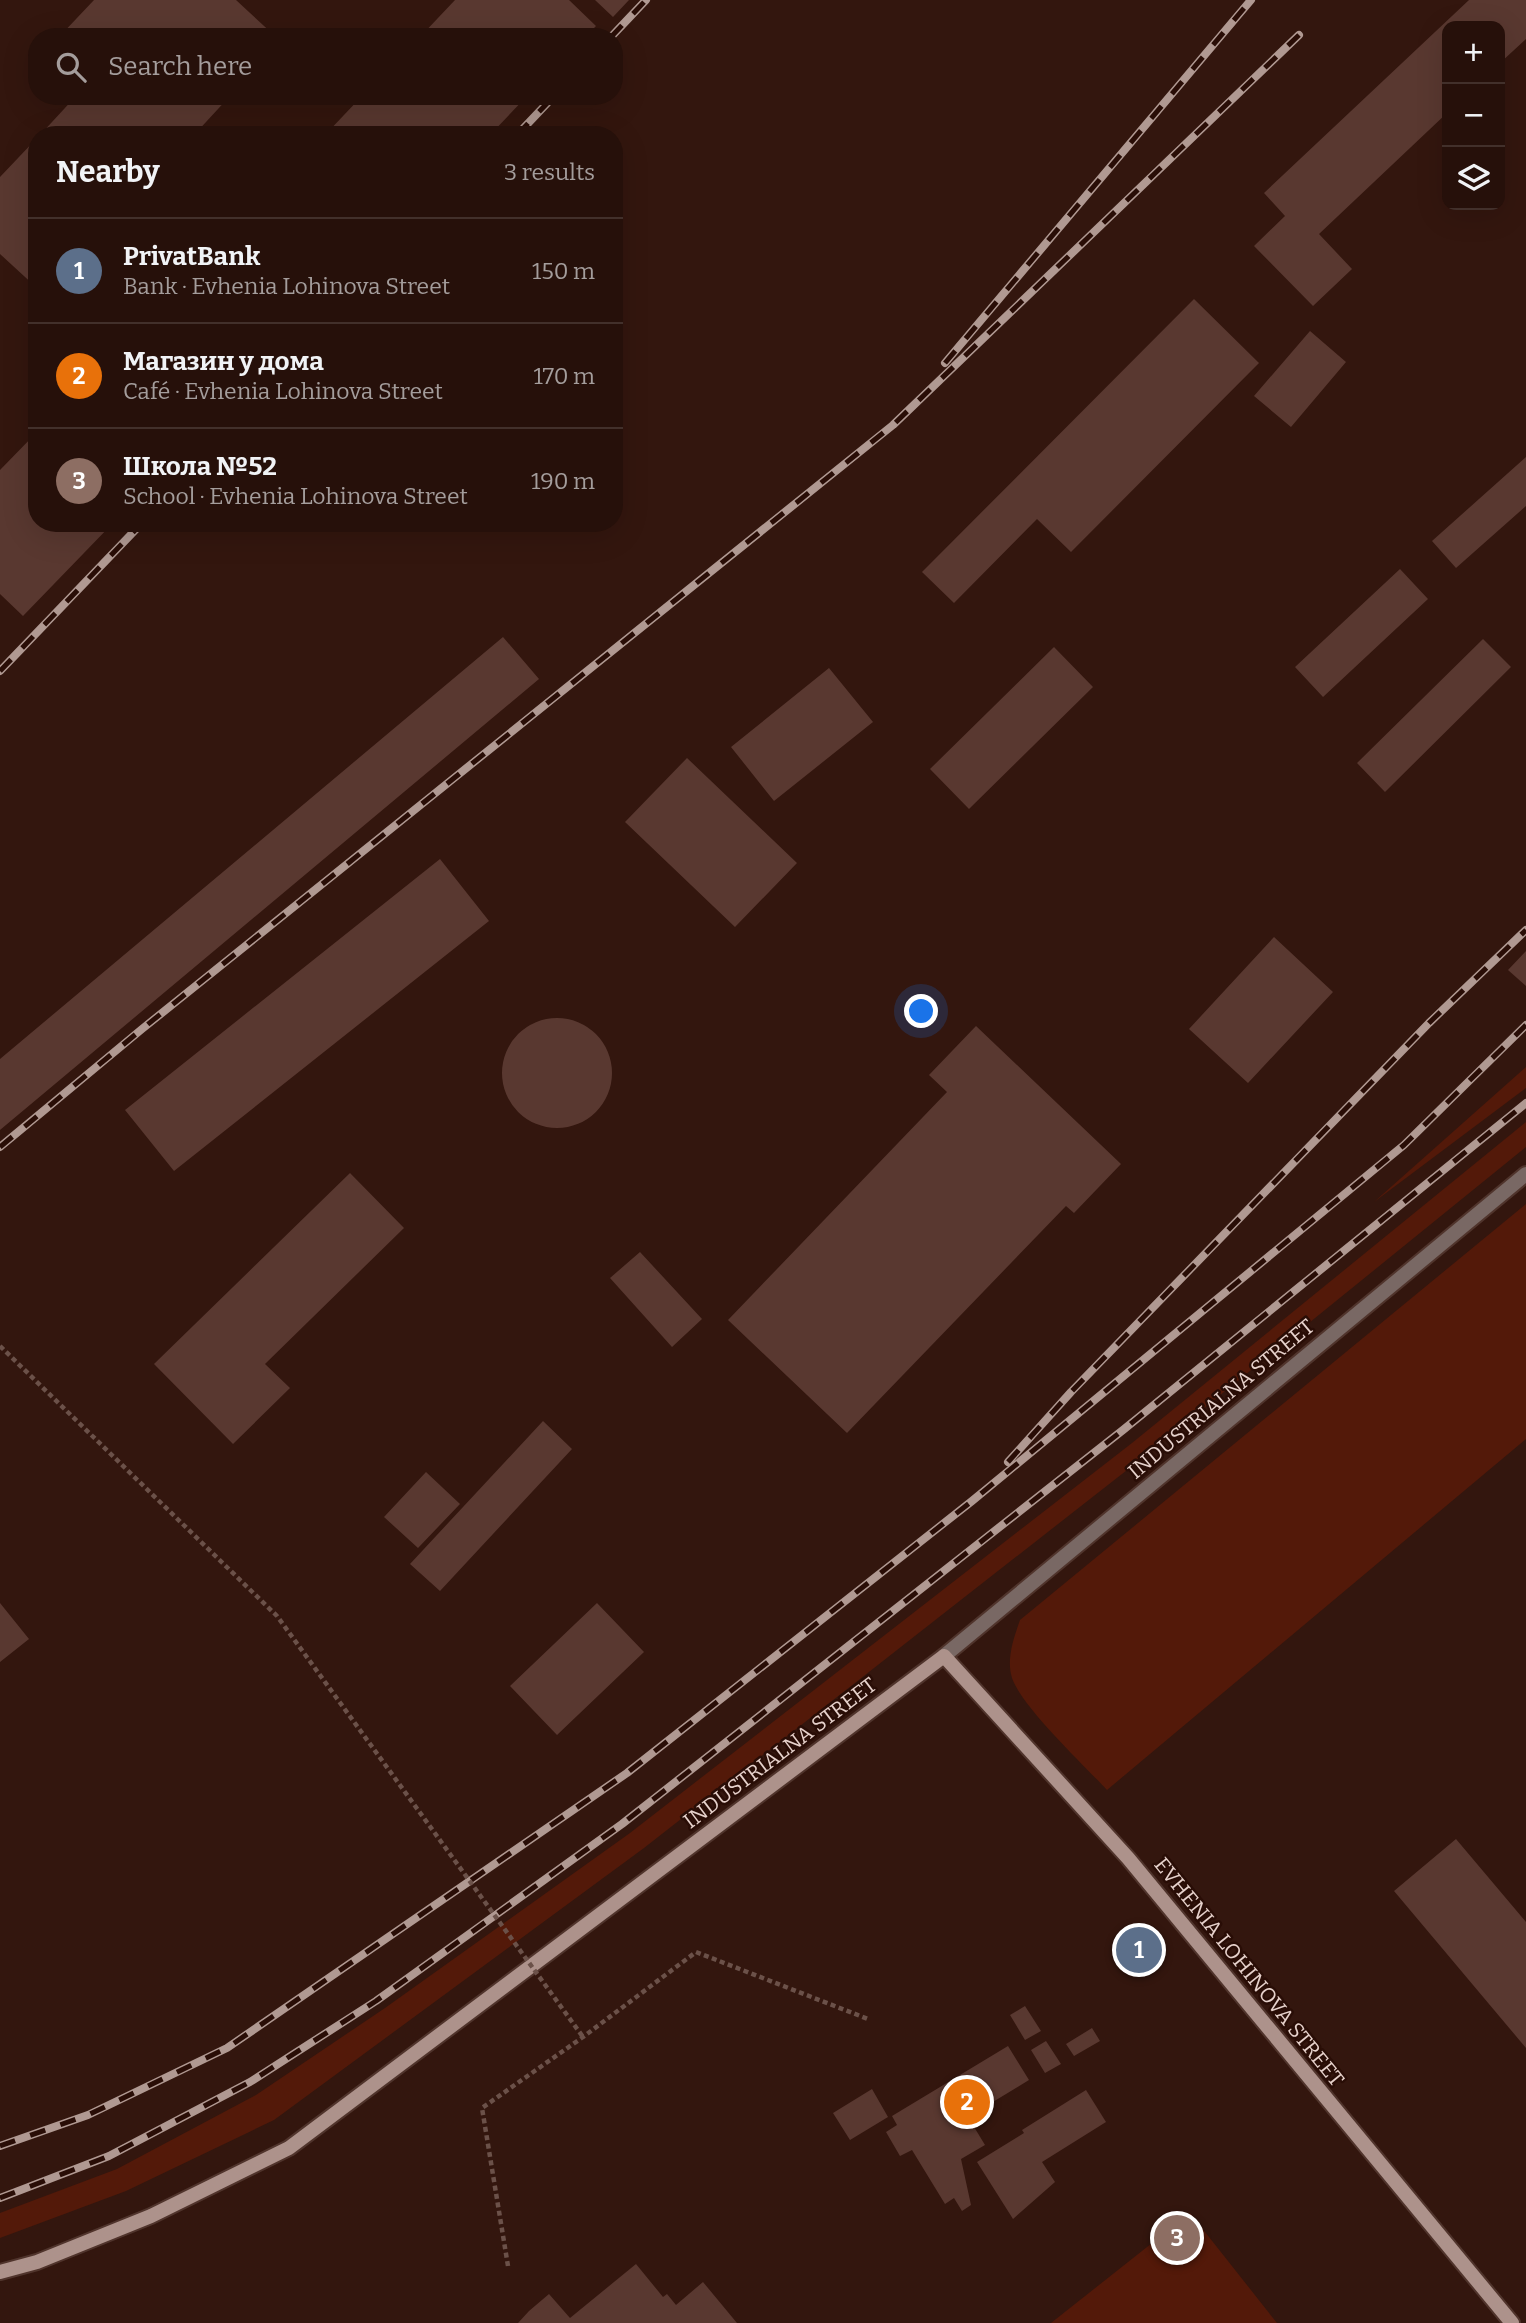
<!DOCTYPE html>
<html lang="en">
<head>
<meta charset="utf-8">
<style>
  :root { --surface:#26100a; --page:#2e1913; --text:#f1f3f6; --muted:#a49d9c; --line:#42302b; --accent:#0b8043 }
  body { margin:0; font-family:Bitter,serif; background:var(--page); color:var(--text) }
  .controls { position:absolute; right:21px; top:21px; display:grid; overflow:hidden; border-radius:14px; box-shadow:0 7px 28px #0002 }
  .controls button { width:63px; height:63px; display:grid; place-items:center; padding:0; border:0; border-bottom:2px solid var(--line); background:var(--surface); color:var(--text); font:35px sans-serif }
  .you { position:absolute; left:922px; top:1012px; width:24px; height:24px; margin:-18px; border:5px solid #fff; border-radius:50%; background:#1a73e8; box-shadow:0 0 0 10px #1a73e833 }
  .badge { display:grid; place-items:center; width:46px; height:46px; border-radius:50%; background:var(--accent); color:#fff; font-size:23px; font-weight:700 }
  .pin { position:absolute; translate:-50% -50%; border:4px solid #fff; box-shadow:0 2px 7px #0006 }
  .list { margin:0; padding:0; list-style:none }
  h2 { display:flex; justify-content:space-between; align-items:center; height:91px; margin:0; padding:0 28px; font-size:30px }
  h2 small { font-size:23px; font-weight:400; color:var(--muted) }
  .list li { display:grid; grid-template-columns:46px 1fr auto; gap:21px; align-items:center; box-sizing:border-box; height:105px; padding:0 28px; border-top:2px solid var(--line) }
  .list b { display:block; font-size:26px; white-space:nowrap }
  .list p { margin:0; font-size:23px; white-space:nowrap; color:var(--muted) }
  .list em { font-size:23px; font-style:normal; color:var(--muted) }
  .icon { flex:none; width:38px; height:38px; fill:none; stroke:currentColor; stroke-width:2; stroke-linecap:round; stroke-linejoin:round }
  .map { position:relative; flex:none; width:1526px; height:2323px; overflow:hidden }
  .search { position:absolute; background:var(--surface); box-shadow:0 7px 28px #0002; left:28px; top:28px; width:595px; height:77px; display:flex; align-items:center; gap:18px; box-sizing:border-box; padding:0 24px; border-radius:28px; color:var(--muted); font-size:26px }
  .panel { position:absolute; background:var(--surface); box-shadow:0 7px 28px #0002; left:28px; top:126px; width:595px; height:406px; border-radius:28px }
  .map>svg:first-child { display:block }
  .green { fill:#531909 }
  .building { fill:#593830 }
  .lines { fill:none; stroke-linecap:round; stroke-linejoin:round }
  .street-casing { stroke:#50342c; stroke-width:18 }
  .secondary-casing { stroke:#50342c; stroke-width:18 }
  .path { stroke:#6b5149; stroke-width:4.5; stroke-dasharray:5 3.5; stroke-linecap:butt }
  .street { stroke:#796864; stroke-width:14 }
  .secondary { stroke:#ad928b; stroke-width:14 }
  .rail-casing { stroke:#b09992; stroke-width:8 }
  .rail { stroke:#290d06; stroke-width:5; stroke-dasharray:16; stroke-linecap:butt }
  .path-bridge { stroke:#6b5149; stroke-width:4.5; stroke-dasharray:5 3.5; stroke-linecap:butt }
  .labels { text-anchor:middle; stroke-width:5; stroke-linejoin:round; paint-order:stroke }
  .street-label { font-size:21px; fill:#e7d2cc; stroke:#290d06 }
</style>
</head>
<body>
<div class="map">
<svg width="1526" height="2323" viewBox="0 0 1526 2323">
  <rect width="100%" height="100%" fill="#33160e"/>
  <path class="green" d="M1526 1067V1088L1374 1202Z
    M1526 1122V1147L1145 1456 644 1848 274 2120 126 2191 0 2238V2213L117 2169 256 2095 385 2008 630 1833 1132 1443Z
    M1526 1204V1439L1107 1790C1084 1765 1022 1707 1012 1678 1006 1659 1014 1637 1020 1620Z
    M1190 2213 1277 2323H1051Z"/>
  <path class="building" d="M94 0H236L276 37H59Z
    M455 0H569L596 26 585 37H420Z
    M595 0H629L613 17Z
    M1469 0H1526V39L1500 63V26H1447V113L1319 234 1352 269 1313 306 1254 246 1285 216 1264 193Z
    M76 96H230L194 135H40Z
    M362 96H527L490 135H325Z
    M37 138V288L0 254V177Z
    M1194 299 1259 363 1071 552 1037 519 954 603 922 572Z
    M1310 331 1346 362 1291 427 1254 396Z
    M37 432V523H113L23 616 0 594V470Z
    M1526 457V506L1456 568 1432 541Z
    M1400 569 1428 599 1323 697 1295 667Z
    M503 637 539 679 0 1130V1059Z
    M1483 639 1511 667 1385 792 1357 763Z
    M1054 647 1093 687 969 809 930 769Z
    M829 668 873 722 774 801 731 747Z
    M687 758 797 863 735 927 625 822Z
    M440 859 489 921 174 1171 125 1110Z
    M1274 937 1333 992 1248 1083 1189 1029Z
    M1526 951V986L1508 970Z
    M502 1073a55 55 0 1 1 110 0a55 55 0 1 1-110 0Z
    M976 1026 1121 1164 1074 1213 1066 1206 847 1433 728 1320 947 1092 929 1075Z
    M350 1173 404 1228 265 1364 290 1388 233 1444 154 1364Z
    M640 1252 702 1319 672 1347 610 1278Z
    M543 1421 572 1449 440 1591 410 1564Z
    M426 1472 460 1504 418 1548 384 1517Z
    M0 1603 29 1639 0 1662Z
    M597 1603 644 1652 557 1735 510 1686Z
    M1456 1839 1526 1922V2048L1394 1891Z
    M1025 2006 1041 2031 1025 2040 1010 2015Z
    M1092 2028 1100 2041 1074 2056 1066 2044Z
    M1046 2041 1061 2064 1045 2073 1031 2050Z
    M1008 2046 1029 2080 968 2117 985 2145 961 2159 971 2205 962 2211 954 2198 945 2204 912 2150 900 2156 886 2132 897 2125 892 2116Z
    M872 2089 888 2117 850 2140 833 2113Z
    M1086 2090 1106 2122 1042 2162 1055 2182 1013 2219 977 2162 1024 2133 1022 2130Z
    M636 2264 663 2297 667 2294 676 2305 703 2282 737 2323H518L529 2311 549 2294 570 2318Z"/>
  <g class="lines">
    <defs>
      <path id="street" d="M944 1656 1526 1174"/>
      <path id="secondary" d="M0 2272 37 2262 151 2216 289 2148 944 1656 1128 1858 1512 2323"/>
    </defs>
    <use href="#street" class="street-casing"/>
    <use href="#secondary" class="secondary-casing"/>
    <path class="path" d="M508 2266 482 2108 583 2037 696 1952 868 2019"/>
    <use href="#street" class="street"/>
    <use href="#secondary" class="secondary"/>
    <defs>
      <path id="rail" d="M611 37 646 0
        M517 135 554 96
        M945 363 1251 0
        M0 671 142 523
        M0 1147 142 1029 893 425 1299 35
        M1008 1462 1071 1392 1429 1023 1526 930
        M0 2146 88 2115 227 2048 627 1773 972 1501 1404 1145 1526 1025
        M0 2198 109 2156 250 2082 376 2001 622 1824 1123 1430 1526 1103"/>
    </defs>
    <use href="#rail" class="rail-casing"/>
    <use href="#rail" class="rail"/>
    <path class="path-bridge" d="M0 1346 277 1616 583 2037"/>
  </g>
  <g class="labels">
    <g class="street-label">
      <text transform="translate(1221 1399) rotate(-40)" y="7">INDUSTRIALNA STREET</text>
      <text transform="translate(780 1753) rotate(-37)" y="7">INDUSTRIALNA STREET</text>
      <text transform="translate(1249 1972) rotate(51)" y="7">EVHENIA LOHINOVA STREET</text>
    </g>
  </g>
</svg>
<div class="controls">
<button>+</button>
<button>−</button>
<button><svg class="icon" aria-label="layers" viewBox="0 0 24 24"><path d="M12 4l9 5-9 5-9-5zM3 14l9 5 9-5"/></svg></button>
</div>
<div class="you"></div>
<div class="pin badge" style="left:1139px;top:1950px;background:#5c6f8a">1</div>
<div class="pin badge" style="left:967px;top:2102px;background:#e8710a">2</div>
<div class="pin badge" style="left:1177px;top:2238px;background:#8d6e63">3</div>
<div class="search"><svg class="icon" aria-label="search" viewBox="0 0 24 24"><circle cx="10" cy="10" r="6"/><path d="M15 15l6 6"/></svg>Search here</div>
<section class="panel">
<h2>Nearby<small>3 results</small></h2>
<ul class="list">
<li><span class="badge" style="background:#5c6f8a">1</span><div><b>PrivatBank</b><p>Bank · Evhenia Lohinova Street</p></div><em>150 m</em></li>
<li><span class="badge" style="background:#e8710a">2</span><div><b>Магазин у дома</b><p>Café · Evhenia Lohinova Street</p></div><em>170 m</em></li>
<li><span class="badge" style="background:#8d6e63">3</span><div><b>Школа №52</b><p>School · Evhenia Lohinova Street</p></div><em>190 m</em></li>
</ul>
</section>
</div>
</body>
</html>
